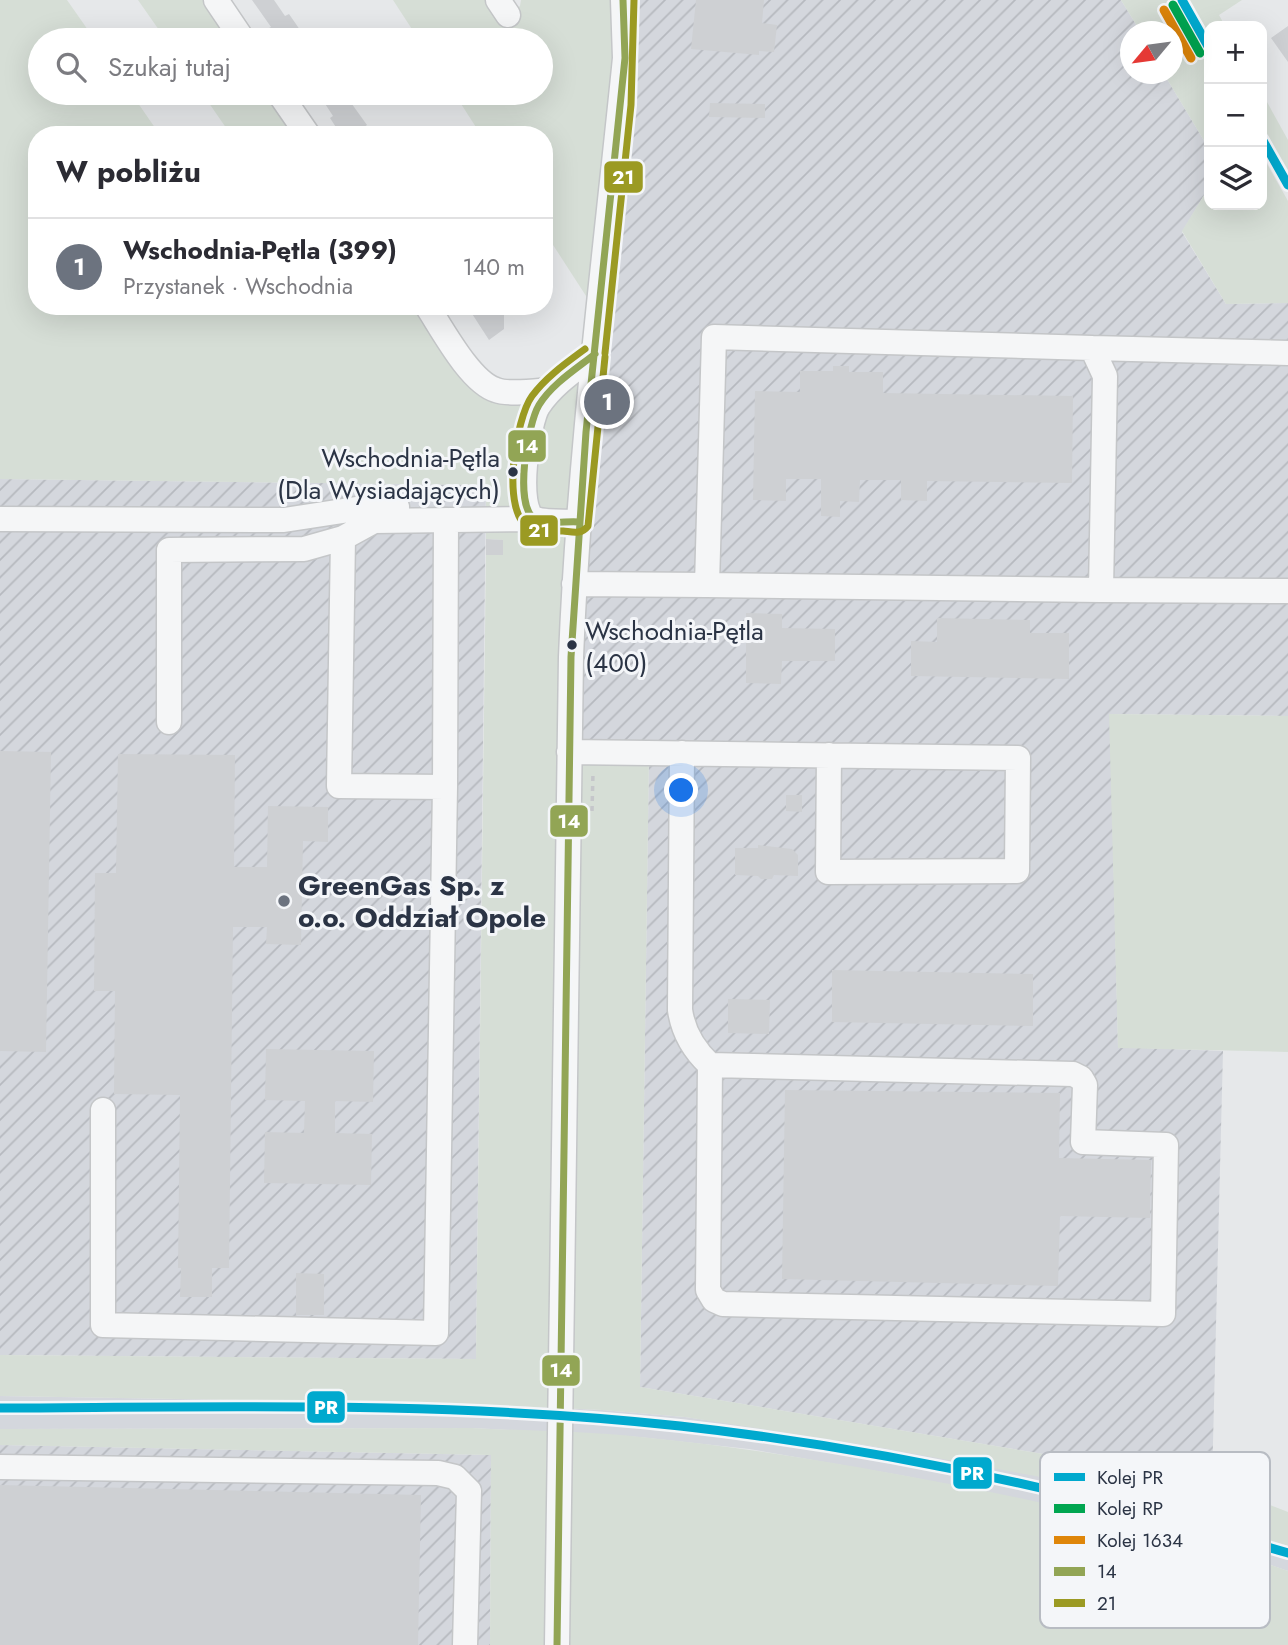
<!DOCTYPE html>
<html lang="pl">
<head>
<meta charset="utf-8">
<style>
  :root { --surface:#fff; --page:#f2f2f3; --text:#2b2b33; --muted:#7c7c81; --line:#e1e1e2; --accent:#6c737f }
  body { margin:0; font-family:Jost,sans-serif; background:var(--page); color:var(--text) }
  .controls { position:absolute; right:21px; top:21px; display:grid; overflow:hidden; border-radius:14px; box-shadow:0 7px 28px #0002 }
  .controls button { width:63px; height:63px; display:grid; place-items:center; padding:0; border:0; border-bottom:2px solid var(--line); background:var(--surface); color:var(--text); font:35px sans-serif }
  .compass { position:absolute; left:1120px; top:21px; width:63px; height:63px; border-radius:50%; background:var(--surface); box-shadow:0 7px 28px #0002; rotate:241deg }
  .you { position:absolute; left:682px; top:791px; width:24px; height:24px; margin:-18px; border:5px solid #fff; border-radius:50%; background:#1a73e8; box-shadow:0 0 0 10px #1a73e833 }
  .badge { display:grid; place-items:center; width:46px; height:46px; border-radius:50%; background:var(--accent); color:#fff; font-size:23px; font-weight:700 }
  .pin { position:absolute; translate:-50% -50%; border:4px solid #fff; box-shadow:0 2px 7px #0006 }
  .list { margin:0; padding:0; list-style:none }
  h2 { display:flex; justify-content:space-between; align-items:center; height:91px; margin:0; padding:0 28px; font-size:30px }
  h2 small { font-size:23px; font-weight:400; color:var(--muted) }
  .list li { display:grid; grid-template-columns:46px 1fr auto; gap:21px; align-items:center; box-sizing:border-box; height:98px; padding:0 28px; border-top:2px solid var(--line) }
  .list b { display:block; font-size:26px; white-space:nowrap }
  .list p { margin:0; font-size:23px; white-space:nowrap; color:var(--muted) }
  .list em { font-size:23px; font-style:normal; color:var(--muted) }
  .icon { flex:none; width:38px; height:38px; fill:none; stroke:currentColor; stroke-width:2; stroke-linecap:round; stroke-linejoin:round }
  .map { position:relative; flex:none; width:1288px; height:1645px; overflow:hidden }
  .search { position:absolute; background:var(--surface); box-shadow:0 7px 28px #0002; left:28px; top:28px; width:525px; height:77px; display:flex; align-items:center; gap:18px; box-sizing:border-box; padding:0 24px; border-radius:38px; color:var(--muted); font-size:26px }
  .panel { position:absolute; background:var(--surface); box-shadow:0 7px 28px #0002; left:28px; top:126px; width:525px; height:189px; border-radius:28px }
  .map>svg:first-child { display:block }
  .built { fill:#d4d7dd }
  .industrial { fill:url(#industrial-furrows) }
  .grass { fill:#d6ded6 }
  .building { fill:#ced0d3 }
  .lines { fill:none; stroke-linecap:round; stroke-linejoin:round }
  .minor-casing { stroke:#c4c6c8; stroke-width:27 }
  .path { stroke:#c5c6ca; stroke-width:3.5; stroke-dasharray:5 5; stroke-linecap:butt }
  .minor { stroke:#f5f6f7; stroke-width:24 }
  .bus-1-casing { stroke:#f4f6f9; stroke-width:12 }
  .bus-2-casing { stroke:#f4f6f9; stroke-width:12 }
  .bus-1 { stroke:#92a555; stroke-width:7 }
  .bus-2 { stroke:#9b9a23; stroke-width:7 }
  .rail-1-casing { stroke:#f4f6f9; stroke-width:14 }
  .rail-2-casing { stroke:#f4f6f9; stroke-width:14 }
  .rail-3-casing { stroke:#f4f6f9; stroke-width:14 }
  .rail-1 { stroke:#00a9ce; stroke-width:9 }
  .rail-2 { stroke:#00a651; stroke-width:9 }
  .rail-3 { stroke:#df860a; stroke-width:9 }
  .bus-dot { fill:#2b3445; stroke:#f4f6f9; stroke-width:2.5 }
  .poi-dot { fill:#6c737f; stroke:#f4f6f9; stroke-width:2.5 }
  .labels { text-anchor:middle; stroke-width:6; stroke-linejoin:round; paint-order:stroke }
  .bus-label { font-size:26px; fill:#2b3445; stroke:#f4f6f9; text-anchor:end }
  .poi-label { font-size:28px; font-weight:bold; fill:#2b3445; stroke:#f4f6f9; text-anchor:start }
  .key { fill:#f4f6f9; stroke:#b8bcc3; stroke-width:2 }
  .key-label { font-size:19px; fill:#2b3445 }
  .line-badge { stroke:#f4f6f9; stroke-width:2.5 }
  .badge-label { font-size:19px; text-anchor:middle; font-weight:bold; fill:#fff }
</style>
</head>
<body>
<div class="map">
<svg width="1288" height="1645" viewBox="0 0 1288 1645">
  <defs>
    <pattern id="industrial-furrows" width="10" height="10" patternUnits="userSpaceOnUse" patternTransform="scale(1.75)"><rect width="10" height="10" fill="#d4d7dd"/><path d="M-1 1l2-2M0 10L10 0M9 11l2-2" fill="none" stroke="#b6b9bf"/></pattern>
  </defs>
  <rect width="100%" height="100%" fill="#e6e8ea"/>
  <path class="built" d="M0 1396 471 1404 602 1410 685 1417 772 1429 979 1464 1068 1482 1156 1506 1288 1546V1571L1240 1554 1128 1522 905 1476 749 1449 639 1437 472 1428 0 1429Z"/>
  <path class="industrial" d="M623 0H1121L1140 31 1130 32V74H1164L1209 149V187L1182 232 1226 304 1288 303V716L1110 714 1118 1047 1223 1051 1212 1482 640 1387 649 753 569 752Z
    M0 479 486 485 476 1359 0 1355Z
    M0 1445 491 1455 490 1645H0Z"/>
  <path class="grass" d="M0 0H67L95 40H40V93H131L160 135H37V306H427L483 384 551 390 595 354 569 751 649 753 640 1387 1212 1482 1288 1512V1546L1248 1533 1068 1482 872 1446 685 1417 602 1410 471 1404 0 1396V1355L476 1359 486 555H503V540L486 539V485L0 479Z
    M138 0H216L243 40H166Z
    M393 0H498L508 15 520 6 521 0H623L599 316 544 231V135H481L454 93H541V40H419Z
    M1121 0H1173L1209 64V149L1164 74H1172V32L1140 31Z
    M1189 0H1242L1219 15 1225 26H1209V34Z
    M202 93H279L308 135H231Z
    M1262 93 1288 140V170L1262 125Z
    M1262 155 1288 201V303L1226 304 1182 231 1209 187V205H1262Z
    M1109 714 1288 716V1052L1118 1048Z
    M472 1428C528 1431 585 1431 641 1437 747 1447 851 1465 955 1485 1068 1507 1179 1533 1288 1571V1645H490L491 1455 0 1445V1429Z"/>
  <path class="building" d="M252 0H274L285 16 289 14 307 40H275L267 29 271 27Z
    M696 0H764L762 23 777 25 774 52 759 51V55L691 49Z
    M1288 26V62L1271 38Z
    M318 93H344L367 125 353 135H341L330 118 333 116Z
    M710 103 765 104V118L709 117Z
    M467 306H504V329L489 340Z
    M833 366H849V372H883V393L1073 396 1072 483 927 481V501L901 500V480H860L859 502 840 501V517L821 516V479H786V501L753 500 755 391 800 392V371H833Z
    M486 539 503 540V555H486Z
    M746 613 782 614V628L835 629V661H782L781 684 746 683Z
    M937 618 1030 620V633H1069V679L911 676V641L937 642Z
    M0 751 51 752 46 1052 0 1051Z
    M118 754 235 755 234 867H267L268 806 328 807V842L303 841 301 945 266 944 267 927H233L229 1268H212V1297H180L181 1268H178L180 1095 114 1094 115 991H94L95 873H116Z
    M786 795H802V812L786 811Z
    M758 845 792 849 798 855V876L774 875 772 879H761L758 876 735 875V848H758Z
    M832 970 1033 974V1026L832 1022Z
    M728 999 770 1000 769 1034 728 1033Z
    M266 1049 374 1051 373 1102 335 1101V1133L372 1134 371 1185 264 1183 265 1132 304 1133 305 1101 265 1100Z
    M785 1090 1060 1093 1059 1158 1151 1160 1150 1218 1060 1216 1058 1286 782 1279Z
    M296 1273 324 1274V1315H296Z
    M0 1485 421 1495 418 1645H0Z"/>
  <g class="lines">
    <defs>
      <path id="minor" d="M216 0 243 40
        M498 0 508 15
        M279 93 308 135
        M427 306C442 329 470 382 496 390 509 395 537 391 551 390
        M1092 348 1288 353
        M0 519 284 520 369 507H397
        M578 522C565 521 547 523 535 519 514 511 528 420 539 405 553 384 576 369 595 354
        M574 584 707 585 714 337 1092 348 1105 376 1101 590 707 585
        M1101 590 1288 591
        M169 722V550L304 549 343 538
        M569 752C719 754 868 756 1018 758L1017 871 828 872 829 755
        M682 753 680 1010C683 1031 694 1050 710 1065L708 1290 714 1300 723 1304 1163 1314 1166 1145 1083 1142 1085 1085 1081 1078 1073 1074 710 1065
        M445 787 339 786 343 538 374 521 535 519
        M103 1110V1325L436 1333 445 787 446 520
        M0 1467 438 1473 455 1477 469 1491 465 1645
        M557 1645 571 657C579 456 605 257 625 58L623 0"/>
    </defs>
    <use href="#minor" class="minor-casing"/>
    <path class="path" d="M592 811 593 773"/>
    <use href="#minor" class="minor"/>
    <defs>
      <path id="bus-1" d="M578 522C566 521 546 525 535 519 513 506 528 423 539 405 552 384 576 369 595 354
        M557 1645 571 657 586 432 625 58 623 0"/>
      <path id="bus-2" d="M585 349C566 363 546 377 532 396 516 418 499 515 531 529 539 532 554 531 563 531 573 532 581 535 588 526L605 357
        M605 353 631 105 634 0"/>
    </defs>
    <use href="#bus-1" class="bus-1-casing"/>
    <use href="#bus-2" class="bus-2-casing"/>
    <use href="#bus-1" class="bus-1"/>
    <use href="#bus-2" class="bus-2"/>
    <defs>
      <path id="rail-1" d="M1182 0 1209 48
        M1262 139 1288 185
        M0 1408C227 1407 454 1401 680 1426 887 1449 1089 1494 1288 1553"/>
      <path id="rail-2" d="M1173 5 1200 53"/>
      <path id="rail-3" d="M1164 10 1191 58"/>
    </defs>
    <use href="#rail-1" class="rail-1-casing"/>
    <use href="#rail-2" class="rail-2-casing"/>
    <use href="#rail-3" class="rail-3-casing"/>
    <use href="#rail-1" class="rail-1"/>
    <use href="#rail-2" class="rail-2"/>
    <use href="#rail-3" class="rail-3"/>
  </g>
  <g class="bus-dot">
    <circle cx="513" cy="472" r="6"/>
    <circle cx="572" cy="645" r="6"/>
  </g>
  <circle class="poi-dot" cx="284" cy="901" r="7"/>
  <g class="labels">
    <g class="bus-label">
      <text x="500" y="467">Wschodnia-Pętla<tspan x="500" dy="32">(Dla Wysiadających)</tspan></text>
      <text x="585" y="640" text-anchor="start">Wschodnia-Pętla<tspan x="585" dy="32">(400)</tspan></text>
    </g>
    <g class="poi-label">
      <text x="298" y="895">GreenGas Sp. z<tspan x="298" dy="32">o.o. Oddział Opole</tspan></text>
    </g>
  </g>
  <rect x="1040" y="1452" width="230" height="176" rx="10" class="key"/>
  <rect x="1054" y="1473" width="31" height="8" fill="#00a9ce"/>
  <rect x="1054" y="1504" width="31" height="9" fill="#00a651"/>
  <rect x="1054" y="1536" width="31" height="8" fill="#df860a"/>
  <rect x="1054" y="1567" width="31" height="9" fill="#92a555"/>
  <rect x="1054" y="1599" width="31" height="8" fill="#9b9a23"/>
  <g class="key-label">
    <text x="1097" y="1484">Kolej PR</text>
    <text x="1097" y="1515">Kolej RP</text>
    <text x="1097" y="1547">Kolej 1634</text>
    <text x="1097" y="1578">14</text>
    <text x="1097" y="1610">21</text>
  </g>
  <g class="line-badge">
    <rect x="603" y="160" width="41" height="34" rx="7" fill="#9b9a23"/>
    <rect x="507" y="429" width="40" height="34" rx="7" fill="#92a555"/>
    <rect x="519" y="514" width="40" height="33" rx="7" fill="#9b9a23"/>
    <rect x="549" y="804" width="40" height="34" rx="7" fill="#92a555"/>
    <rect x="541" y="1354" width="40" height="33" rx="7" fill="#92a555"/>
    <rect x="306" y="1390" width="40" height="34" rx="7" fill="#00a9ce"/>
    <rect x="952" y="1456" width="41" height="34" rx="7" fill="#00a9ce"/>
  </g>
  <g class="badge-label">
    <text x="623" y="184">21</text>
    <text x="527" y="453">14</text>
    <text x="539" y="537">21</text>
    <text x="569" y="828">14</text>
    <text x="561" y="1377">14</text>
    <text x="326" y="1414">PR</text>
    <text x="972" y="1480">PR</text>
  </g>
</svg>
<div class="controls">
<button>+</button>
<button>−</button>
<button><svg class="icon" aria-label="layers" viewBox="0 0 24 24"><path d="M12 4l9 5-9 5-9-5zM3 14l9 5 9-5"/></svg></button>
</div>
<svg class="compass" viewBox="-18 -18 36 36"><path d="M0-13l5 13h-10z" fill="#e53935"/><path d="M0 13l5-13h-10z" fill="#7c7c81"/></svg>
<div class="you"></div>
<div class="pin badge" style="left:607px;top:402px">1</div>
<div class="search"><svg class="icon" aria-label="search" viewBox="0 0 24 24"><circle cx="10" cy="10" r="6"/><path d="M15 15l6 6"/></svg>Szukaj tutaj</div>
<section class="panel">
<h2>W pobliżu<small></small></h2>
<ul class="list">
<li><span class="badge">1</span><div><b>Wschodnia-Pętla (399)</b><p>Przystanek · Wschodnia</p></div><em>140 m</em></li>
</ul>
</section>
</div>
</body>
</html>
